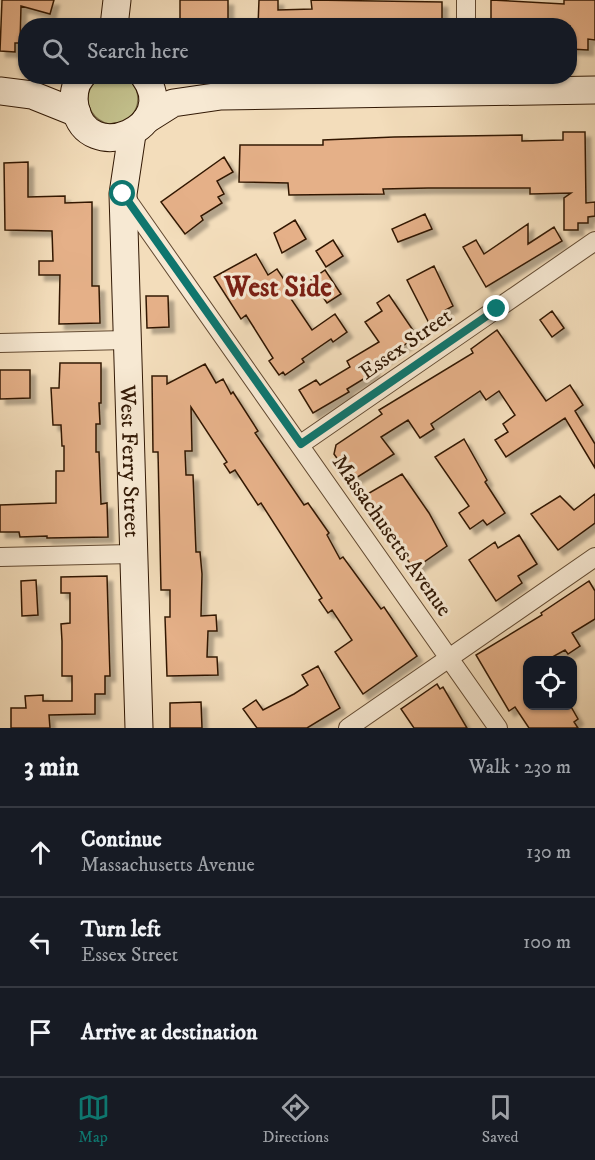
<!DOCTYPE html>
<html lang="en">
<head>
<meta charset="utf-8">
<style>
  :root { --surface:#171b24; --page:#242831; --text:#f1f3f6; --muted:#9ea1a6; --line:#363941; --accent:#0f766e }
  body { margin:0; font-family:"IM FELL DW Pica",serif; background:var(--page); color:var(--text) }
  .controls { position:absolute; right:18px; bottom:18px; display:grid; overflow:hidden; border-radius:12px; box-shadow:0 2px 4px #0004 }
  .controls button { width:54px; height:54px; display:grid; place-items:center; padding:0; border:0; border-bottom:2px solid var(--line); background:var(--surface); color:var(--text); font:30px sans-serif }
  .stop { position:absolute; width:18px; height:18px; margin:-14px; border:4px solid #0f766e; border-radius:50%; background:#fff }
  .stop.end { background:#0f766e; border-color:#fff; box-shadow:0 2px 6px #0008 }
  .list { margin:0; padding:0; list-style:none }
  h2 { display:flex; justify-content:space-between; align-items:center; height:78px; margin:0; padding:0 24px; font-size:26px }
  h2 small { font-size:20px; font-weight:400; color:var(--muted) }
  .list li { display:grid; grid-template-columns:39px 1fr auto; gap:18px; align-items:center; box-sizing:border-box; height:90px; padding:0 24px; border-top:2px solid var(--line) }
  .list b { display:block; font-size:22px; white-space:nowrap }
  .list p { margin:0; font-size:20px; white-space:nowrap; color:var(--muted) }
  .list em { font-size:20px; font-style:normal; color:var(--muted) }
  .icon { flex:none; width:33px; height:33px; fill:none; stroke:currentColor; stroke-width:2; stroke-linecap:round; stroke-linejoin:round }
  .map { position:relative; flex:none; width:595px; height:728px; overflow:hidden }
  .search { position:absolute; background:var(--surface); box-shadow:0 2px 4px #0004; left:18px; right:18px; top:18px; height:66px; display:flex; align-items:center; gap:15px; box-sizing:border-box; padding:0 21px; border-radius:24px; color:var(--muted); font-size:22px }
  .sheet { height:348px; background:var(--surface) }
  nav { display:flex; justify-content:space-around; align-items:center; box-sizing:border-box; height:84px; border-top:2px solid var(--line); background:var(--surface); font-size:16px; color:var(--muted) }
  nav a { display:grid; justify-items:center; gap:3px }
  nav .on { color:var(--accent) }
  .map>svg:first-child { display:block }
  .green { fill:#c2bf8b; stroke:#7a6c48; stroke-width:1.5 }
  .building { fill:#e5b088; stroke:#321905; stroke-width:1.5; filter:url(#shadow) }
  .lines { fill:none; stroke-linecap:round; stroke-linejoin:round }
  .street-casing { stroke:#624a32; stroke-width:20 }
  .secondary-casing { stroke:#321905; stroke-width:29 }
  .street { stroke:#f7e9d3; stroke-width:18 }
  .secondary { stroke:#f7e9d3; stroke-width:27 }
  .route { stroke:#0f766e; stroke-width:8 }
  .labels { text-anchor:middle; stroke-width:6; stroke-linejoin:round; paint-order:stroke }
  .street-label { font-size:22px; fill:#321905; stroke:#f7e9d3 }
  .district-label { font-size:28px; font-weight:bold; fill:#7a1f14; stroke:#f7e9d3 }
</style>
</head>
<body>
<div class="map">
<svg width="595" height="728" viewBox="0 0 595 728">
  <defs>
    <filter id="shadow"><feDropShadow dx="5.5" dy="5.5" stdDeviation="1.5" flood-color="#0004"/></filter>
  </defs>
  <rect width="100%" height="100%" fill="#f3ddbb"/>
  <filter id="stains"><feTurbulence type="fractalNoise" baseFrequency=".00333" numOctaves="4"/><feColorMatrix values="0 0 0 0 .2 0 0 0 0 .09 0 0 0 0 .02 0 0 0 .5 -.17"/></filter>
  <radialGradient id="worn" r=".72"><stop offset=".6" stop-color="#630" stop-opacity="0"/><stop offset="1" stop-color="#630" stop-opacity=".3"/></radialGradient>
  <path class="green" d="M88 99a25 25 0 1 1 50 0a25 25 0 1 1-50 0Z"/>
  <path class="building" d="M2 0H54L50 14 21 6 20 43H15V52L0 51Z
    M180 0H228V24L196 26V22L180 21Z
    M259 0H278V10L312 9 311 0 442 2V26H258Z
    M491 0 564 4V0H595V40L588 39V50L570 49V26H491Z
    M563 132H585L586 203 595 202V216L588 217V223H578V230H564V198L571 193 530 194V188H428L383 189 384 194 289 195 288 183 239 182 240 145H323V140L394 137 522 135V141L563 140Z
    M224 157 233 172 217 181 224 194 218 197 222 203 201 216 203 220 185 234 161 202Z
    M28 162V197L65 196V203L92 202V286H99L100 323 59 324 60 275H39V261H53L52 231 5 230 4 163Z
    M425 214 432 229 398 242 392 229Z
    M295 220 306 239 282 253 274 233Z
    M528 224V244L554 227 562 241 486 287 463 247 476 240 484 254Z
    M333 240 343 256 326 267 316 251Z
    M256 254 268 275 277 269 289 287 285 290 312 330 335 314 347 332 333 342 331 339 302 359 304 362 285 375 283 372 279 375 269 361 273 358 246 315 241 319 214 277Z
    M434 266 453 306 442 312 445 318 430 325 407 280Z
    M325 270 341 294 327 303 311 280Z
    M389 295 417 336 372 368 375 372 347 389 349 392 313 413 299 390 316 380 320 385 350 367 347 361 379 342 365 322 382 311 377 303Z
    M146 296H168L169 327 147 328Z
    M552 311 564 328 552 337 540 320Z
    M497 330 546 401 570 385 583 405 575 411 595 444V468L565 418 506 457 495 440 508 432 503 424 515 415 499 391 486 400 480 391 431 424 434 429 420 438 408 420 381 437 394 454 356 478 344 462 341 464 334 454 336 445 382 414 379 410 473 353 471 349Z
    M60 363H101V403H99L100 424H96V452H99L101 504 107 503 108 537 47 538V536L20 537 19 532H0V505L56 503V471H64V446H62L61 425H53L51 388H59Z
    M205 364 216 383 223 379 231 394 233 392 258 431 255 433 304 505 308 503 329 533 327 535 340 559 343 557 381 609 384 607 417 656 363 694 335 652 352 640 332 610 328 613 319 600 322 598 261 503 258 505 235 470 230 473 224 464 227 462 191 407 192 451H185L186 475H193L196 552H200L202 574 201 616 216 615 217 631H208L207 657H217L218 675 167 676 165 617H170V590H161L158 452H153L152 376H167V384Z
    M0 370H30V398L0 399Z
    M464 439 487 480 485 482 505 513 487 525 483 520 470 529 459 513 469 506 435 457Z
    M402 474 429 513 447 546 414 569 393 540 395 538 382 518 380 519 364 496Z
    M595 494V523L558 550 531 514 560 496 574 510Z
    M519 535 537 564 518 576 522 583 496 601 469 560 495 542 498 548Z
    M107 576 110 676H105V694H95V714L49 715 50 728H11V708H26L25 696 43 695V701H72V676H62V641L61 624 70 623V593H61V577Z
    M36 580 38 615 22 616 21 581Z
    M589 581 595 591V619L572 633 580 646 568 654 565 650 547 660H528V705H570L578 719 574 722 578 728H529L515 707 509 711 476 655 542 615 541 613Z
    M318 666 340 708 307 728H257L243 709 256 700 263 710 294 694 308 685 302 675Z
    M437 684 440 689 443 687 467 728H414L401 709Z
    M201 702 202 728H170V703Z"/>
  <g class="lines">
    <defs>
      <path id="street" d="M466 0V26
        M123 194 498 728
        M0 343 126 340
        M301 444 595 241
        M0 557 132 554
        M348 728 595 557"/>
      <g id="secondary">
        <path d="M114 26 117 0"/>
        <path d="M82 76C74 84 73 97 75 107 87 168 182 127 144 76"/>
        <path d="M0 91 32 95 77 113"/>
        <path d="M146 120 173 103 221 96 595 90"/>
        <path id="s1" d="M132 134 123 194 139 728"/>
      </g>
    </defs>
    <use href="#street" class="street-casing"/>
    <use href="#secondary" class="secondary-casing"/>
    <use href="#street" class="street"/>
    <use href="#secondary" class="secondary"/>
  </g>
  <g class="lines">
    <path class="route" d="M123 194 301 444 497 309"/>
  </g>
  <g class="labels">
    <g class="street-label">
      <text transform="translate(405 343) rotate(-35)" y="8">Essex Street</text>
      <text dy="8" stroke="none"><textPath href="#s1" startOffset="328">West Ferry Street</textPath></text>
      <text transform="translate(393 535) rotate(55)" y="8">Massachusetts Avenue</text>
    </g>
    <g class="district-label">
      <text x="278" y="296">West Side</text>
    </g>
  </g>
  <rect width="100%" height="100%" filter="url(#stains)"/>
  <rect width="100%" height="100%" fill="url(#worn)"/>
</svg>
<div class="controls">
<button><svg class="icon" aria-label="locate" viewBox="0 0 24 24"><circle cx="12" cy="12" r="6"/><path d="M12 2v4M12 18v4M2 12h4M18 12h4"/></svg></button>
</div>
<div class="stop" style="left:123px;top:194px"></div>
<div class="stop end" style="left:497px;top:309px"></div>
<div class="search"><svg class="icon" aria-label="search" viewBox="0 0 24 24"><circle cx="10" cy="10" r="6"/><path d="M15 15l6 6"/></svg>Search here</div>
</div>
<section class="sheet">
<h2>3 min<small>Walk · 230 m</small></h2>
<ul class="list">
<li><svg class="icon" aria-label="ahead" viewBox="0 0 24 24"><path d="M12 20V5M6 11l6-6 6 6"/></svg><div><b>Continue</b><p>Massachusetts Avenue</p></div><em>130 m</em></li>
<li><svg class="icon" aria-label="left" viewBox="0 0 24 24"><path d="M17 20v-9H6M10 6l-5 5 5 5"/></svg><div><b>Turn left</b><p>Essex Street</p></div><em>100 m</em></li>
<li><svg class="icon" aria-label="arrive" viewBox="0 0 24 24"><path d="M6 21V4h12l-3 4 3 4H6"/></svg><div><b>Arrive at destination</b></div></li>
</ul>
</section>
<nav>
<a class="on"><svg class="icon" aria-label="map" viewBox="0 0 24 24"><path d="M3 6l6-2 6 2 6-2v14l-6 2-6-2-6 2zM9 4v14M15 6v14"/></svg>Map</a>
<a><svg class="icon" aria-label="directions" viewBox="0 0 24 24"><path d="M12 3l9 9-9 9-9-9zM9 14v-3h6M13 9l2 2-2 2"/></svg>Directions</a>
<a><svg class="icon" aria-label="saved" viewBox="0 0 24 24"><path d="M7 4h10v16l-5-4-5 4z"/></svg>Saved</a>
</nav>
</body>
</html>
